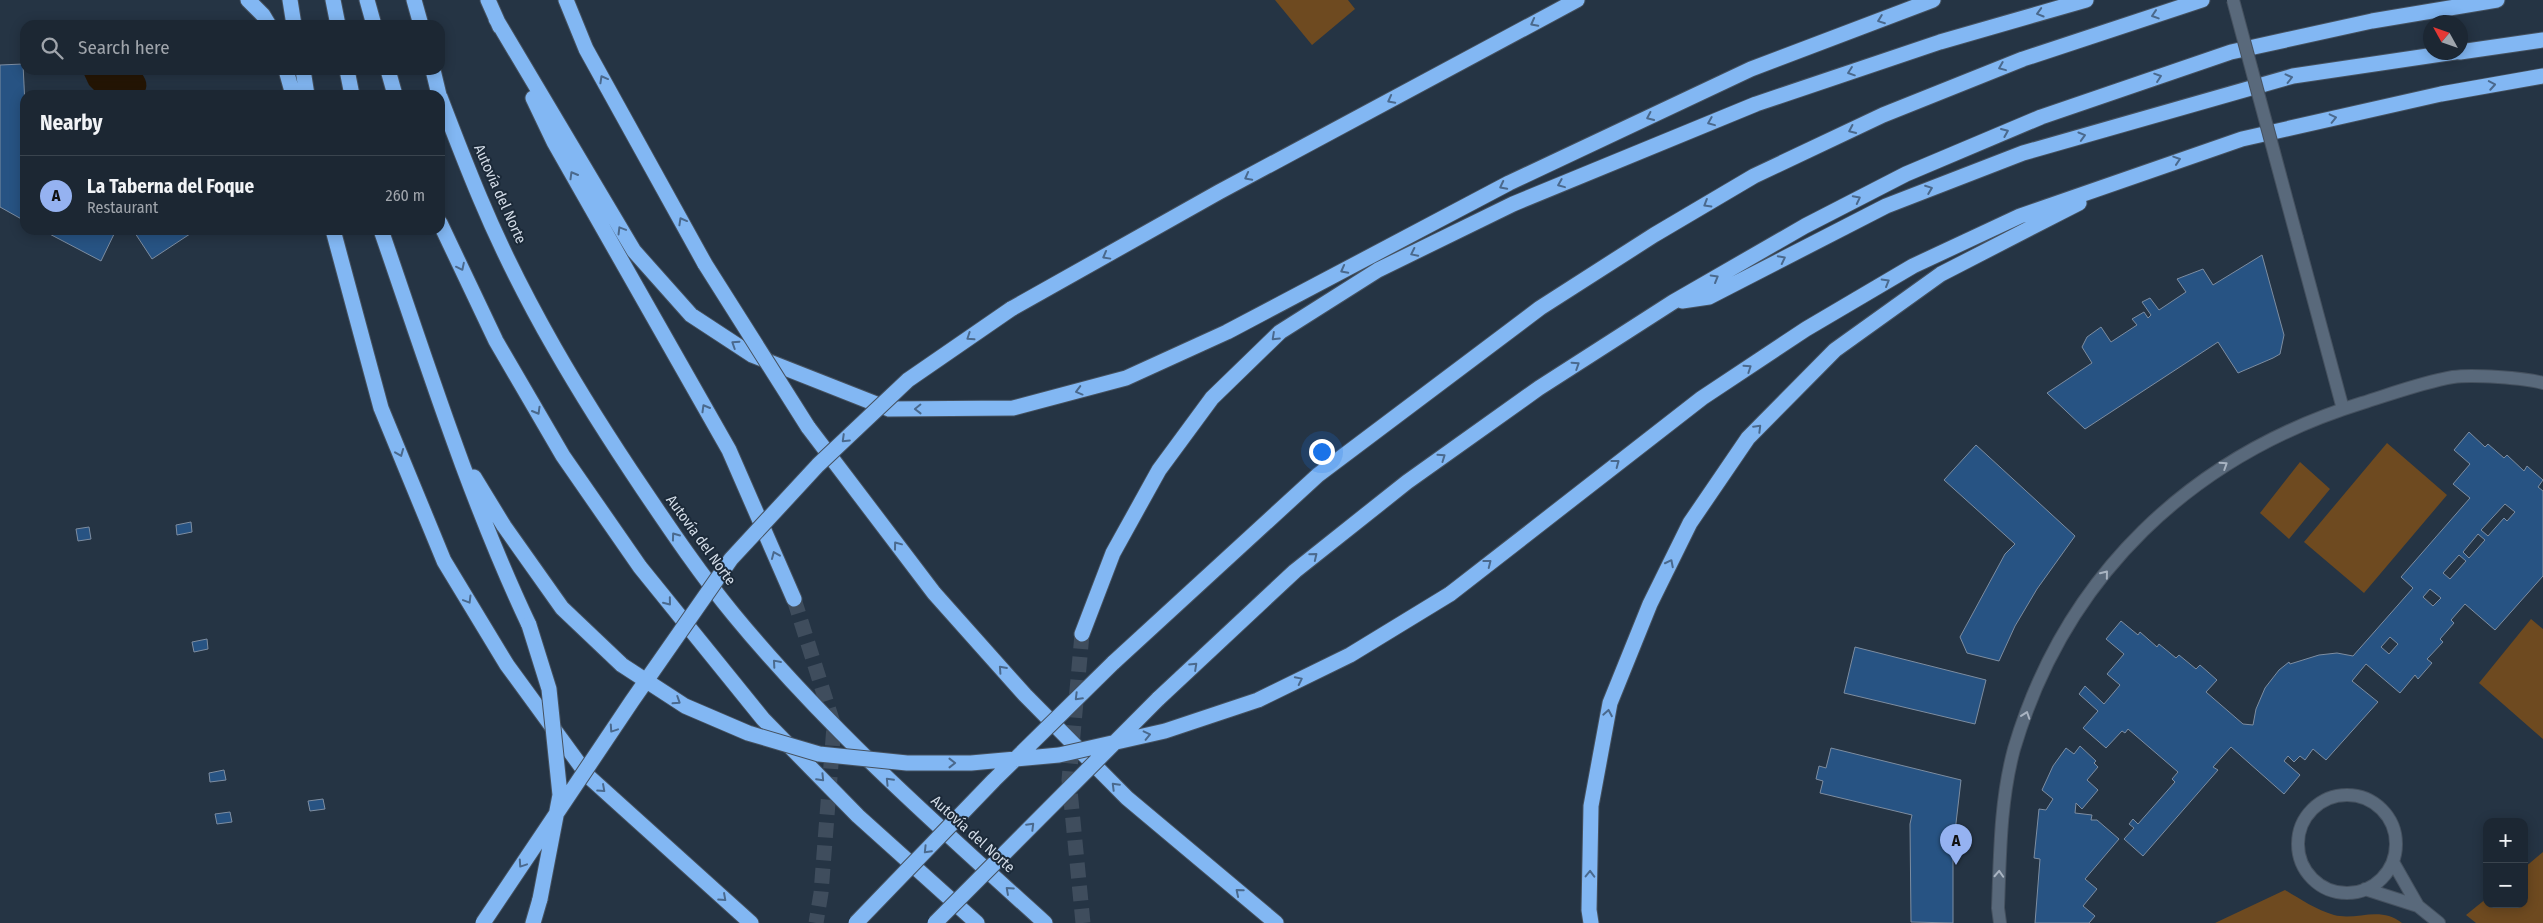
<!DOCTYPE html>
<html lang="en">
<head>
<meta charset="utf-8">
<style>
  :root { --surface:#1c2733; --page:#29333f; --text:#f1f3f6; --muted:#a0a5ac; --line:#3a444e; --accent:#95b2f1 }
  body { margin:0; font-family:"Fira Sans Condensed",sans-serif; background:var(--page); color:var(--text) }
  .controls { position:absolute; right:15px; bottom:15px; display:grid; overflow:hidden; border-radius:10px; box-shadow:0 2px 12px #0003 }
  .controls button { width:45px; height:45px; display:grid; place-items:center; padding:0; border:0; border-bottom:1px solid var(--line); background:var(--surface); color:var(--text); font:25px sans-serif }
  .compass { position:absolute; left:2423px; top:15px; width:45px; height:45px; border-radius:50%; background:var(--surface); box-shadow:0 2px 12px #0003; rotate:310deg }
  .you { position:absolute; left:1321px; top:451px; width:18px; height:18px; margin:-12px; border:4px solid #fff; border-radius:50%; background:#1a73e8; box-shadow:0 0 0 8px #1a73e833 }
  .badge { display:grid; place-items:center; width:32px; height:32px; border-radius:50%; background:var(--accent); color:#111; font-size:16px; font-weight:700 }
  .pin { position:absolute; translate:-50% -41px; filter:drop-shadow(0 1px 2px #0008) }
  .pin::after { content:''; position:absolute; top:26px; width:18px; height:15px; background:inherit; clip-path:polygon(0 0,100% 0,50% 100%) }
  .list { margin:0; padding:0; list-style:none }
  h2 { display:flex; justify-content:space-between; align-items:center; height:65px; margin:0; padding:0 20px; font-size:21px }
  h2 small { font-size:16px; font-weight:400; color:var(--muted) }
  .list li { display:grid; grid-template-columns:32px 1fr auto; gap:15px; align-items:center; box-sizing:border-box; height:80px; padding:0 20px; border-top:1px solid var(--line) }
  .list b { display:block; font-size:19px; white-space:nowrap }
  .list p { margin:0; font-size:16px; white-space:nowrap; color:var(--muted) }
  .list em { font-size:16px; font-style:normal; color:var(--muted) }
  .icon { flex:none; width:28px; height:28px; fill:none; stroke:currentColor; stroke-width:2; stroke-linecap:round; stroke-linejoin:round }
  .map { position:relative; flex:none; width:2543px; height:923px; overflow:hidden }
  .search { position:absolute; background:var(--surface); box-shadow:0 2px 12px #0003; left:20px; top:20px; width:425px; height:55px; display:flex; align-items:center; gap:12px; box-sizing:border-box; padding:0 18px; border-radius:15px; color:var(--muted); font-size:19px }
  .panel { position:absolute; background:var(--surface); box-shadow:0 2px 12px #0003; left:20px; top:90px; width:425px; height:145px; border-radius:15px }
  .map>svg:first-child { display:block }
  .green { fill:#6e4a20 }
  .water { fill:#251605 }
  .building { fill:#275383; stroke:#7d8da1; fill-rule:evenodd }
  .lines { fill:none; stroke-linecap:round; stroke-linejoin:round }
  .highway-tunnel { stroke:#3f4d5d; stroke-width:15; stroke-dasharray:15 8; stroke-linecap:butt }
  .minor-casing { stroke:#45515f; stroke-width:14 }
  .highway-casing { stroke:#45515f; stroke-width:17 }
  .minor { stroke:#59697b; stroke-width:12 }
  .highway { stroke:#82b7f3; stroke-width:15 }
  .minor-bridge-casing { stroke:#45515f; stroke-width:14; stroke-linecap:butt }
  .highway-bridge-casing { stroke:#45515f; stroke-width:17; stroke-linecap:butt }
  .minor-bridge { stroke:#59697b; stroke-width:12 }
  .highway-bridge { stroke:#82b7f3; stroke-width:15 }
  .oneway { stroke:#4a698d }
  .oneway2 { stroke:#a9b4c2 }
  .labels { text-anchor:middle; stroke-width:4; stroke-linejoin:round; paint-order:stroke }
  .street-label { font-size:15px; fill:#d4dde8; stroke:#1c2a39 }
</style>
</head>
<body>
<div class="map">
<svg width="2543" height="923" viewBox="0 0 2543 923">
  <rect width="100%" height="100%" fill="#253444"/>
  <path class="green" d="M1275 0H1348L1355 9 1312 45Z
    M2387 443 2447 495 2364 593 2304 542Z
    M2300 462 2330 489 2289 539 2260 513Z
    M2531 619 2543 629V739L2479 683Z
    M2543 852V923H2476L2466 915 2487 898V904H2524V868Z
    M2285 890C2300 899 2316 910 2334 915 2357 921 2380 905 2402 923H2215Z"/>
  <path class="water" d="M82 70H139C146 78 150 87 142 95H99L89 85Z"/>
  <path class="building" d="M23 64 25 105V221L0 207V65Z
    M42 230H116L101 261Z
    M133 230H196L152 259Z
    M2262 255 2284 335 2280 354 2273 358 2238 373 2218 342 2085 429 2047 393 2092 363 2082 347 2087 337 2101 327 2111 342 2137 325 2132 319 2144 312 2148 318 2151 315 2142 302 2150 298 2159 310 2186 292 2177 279 2203 269 2213 285Z
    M2469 432 2485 447 2488 444 2504 458 2507 455 2524 471 2527 466 2543 480 2538 487 2543 491V576L2495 630 2465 604 2451 620 2454 623 2440 639 2443 642 2427 659 2432 663 2418 679 2415 675 2400 693 2366 664 2352 681 2378 702 2326 760 2313 749 2305 760 2300 756 2294 762 2288 756 2284 761 2300 775 2284 794 2231 747 2213 767 2218 770 2143 856 2124 839 2134 828 2129 824 2133 819 2138 824 2175 782 2172 779 2178 772 2128 729 2125 733 2122 731 2106 748 2083 728 2098 711 2079 694 2085 686 2104 704 2120 685 2107 674 2124 654 2106 639 2121 621 2138 635 2140 632 2157 647 2159 644 2176 658 2179 655 2196 669 2200 665 2217 680 2206 692 2243 724 2253 725 2256 709 2265 688 2279 670 2289 662 2290 664 2319 655 2337 653 2353 656 2413 588 2401 577 2470 498 2453 484 2470 464 2454 450ZM2505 504 2515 512 2507 521 2504 518 2488 536 2481 530ZM2478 534 2485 540 2469 558 2463 552ZM2459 555 2466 561 2450 579 2443 573ZM2430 589 2441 598 2433 606 2423 597ZM2390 637 2398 644 2389 654 2381 647Z
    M1976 445 2075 536 2037 589 2015 626 1999 661 1967 653 1960 637 2005 554 2015 544 1944 480Z
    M191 522 192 532 177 535 176 525Z
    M89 527 91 539 78 541 76 529Z
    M207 639 208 649 194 652 192 642Z
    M1855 647 1986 680 1975 724 1844 693Z
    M2080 746 2096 761 2094 763 2098 767 2087 780 2098 790 2082 809 2076 803 2075 813 2092 815 2091 820H2097L2119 839 2085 879 2097 889 2083 906 2095 916 2089 923H2035L2040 859 2034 858 2039 809 2046 810 2053 799 2042 790 2053 766 2066 748 2074 754Z
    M1831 748 1961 780 1953 849V923L1911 922 1910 824 1912 815 1820 793 1823 781 1816 779 1819 766 1826 768Z
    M224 770 226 780 210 782 209 773Z
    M323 799 325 809 310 811 308 801Z
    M230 812 232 822 217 824 215 814Z"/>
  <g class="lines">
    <path class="highway-tunnel" d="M794 599 834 726 821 893 816 923
      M1082 634 1069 780 1083 923"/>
    <defs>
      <path id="minor" d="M2297 238 2343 409
        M2298 844a49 49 0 1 1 98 0a49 49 0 1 1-98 0Z
        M2393 862 2418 906 2439 923
        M2365 889 2418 906
        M2000 923 1998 908C2000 855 2000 801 2014 749 2065 576 2191 456 2362 403 2391 394 2423 382 2453 377 2472 374 2525 378 2543 383"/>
      <path id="highway" d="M248 0 263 15 269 25
        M290 0 294 25
        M333 0 338 25
        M367 0 374 25
        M414 0 421 25
        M488 0 500 27
        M566 0 586 49 705 264
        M496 19 634 251 691 315 752 355 889 409 1013 408 1126 378 1227 332 1509 183 1751 69 1933 0
        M2460 52 2543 40
        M286 70 293 95
        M303 70 307 95
        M347 70 352 95
        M388 70 395 95
        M433 70 439 95
        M440 97C453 131 466 165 480 198 523 301 581 397 643 489 672 532 701 575 734 615 827 728 937 825 1045 923
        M533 98 554 142 729 450 794 599
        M440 223 496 341 563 456 640 567 763 719 858 816 977 923
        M333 230 381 408 444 561 507 665 588 776 751 923
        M381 230C427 363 469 498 529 625
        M1682 301 1709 297 1886 206 2023 153 2293 76 2455 52
        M1011 309 1219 192 1577 0
        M808 427 934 593 1025 695 1127 798 1276 923
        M474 477 504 526 562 608 622 665
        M1450 594 1702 398 1806 329 1913 266 2020 216 2242 139 2441 94 2543 76
        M1082 634 1113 553 1159 470 1212 398 1280 332 1378 270 1513 204 1756 104 1940 42 2086 0
        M1113 663 1318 475 1540 308 1654 235 1754 176 1883 115 2023 59 2202 0
        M1158 699 1295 571 1407 482 1539 388 1673 302 1805 226 1906 174 2041 117 2231 52 2372 21 2497 0
        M533 923 540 899
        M1591 923 1589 910 1591 806 1610 703 1650 604 1690 523 1748 438 1835 350 1941 274 2079 203"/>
    </defs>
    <use href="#minor" class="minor-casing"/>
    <use href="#highway" class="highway-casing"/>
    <use href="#minor" class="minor"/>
    <use href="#highway" class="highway"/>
    <defs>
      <path id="minor-bridge" d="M2233 0 2297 238"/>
      <path id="highway-bridge" d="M705 264 808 427
        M529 625 549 689 560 795 540 899
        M622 665 685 706 748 733 819 754 907 763H971L1059 755 1165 731 1258 700 1350 655 1450 594
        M483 923 632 701 731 559 818 465 908 380 1011 309
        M856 923 994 780 1113 663
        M935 923 1158 699"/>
    </defs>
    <use href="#minor-bridge" class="minor-bridge-casing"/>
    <use href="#highway-bridge" class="highway-bridge-casing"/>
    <use href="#minor-bridge" class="minor-bridge"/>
    <use href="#highway-bridge" class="highway-bridge"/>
  </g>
  <defs><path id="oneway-chevron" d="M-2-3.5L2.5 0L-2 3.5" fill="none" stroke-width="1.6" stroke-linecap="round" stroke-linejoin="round" transform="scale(1.25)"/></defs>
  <g class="oneway">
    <use href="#oneway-chevron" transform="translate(2040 13) rotate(164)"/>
    <use href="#oneway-chevron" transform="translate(2155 15) rotate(162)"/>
    <use href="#oneway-chevron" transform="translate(1881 20) rotate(159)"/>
    <use href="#oneway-chevron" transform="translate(1534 23) rotate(152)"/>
    <use href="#oneway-chevron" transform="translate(2002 67) rotate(158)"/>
    <use href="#oneway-chevron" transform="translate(1851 72) rotate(161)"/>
    <use href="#oneway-chevron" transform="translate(2158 77) rotate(-19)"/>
    <use href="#oneway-chevron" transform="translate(2289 78) rotate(-14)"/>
    <use href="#oneway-chevron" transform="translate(603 79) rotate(-119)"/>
    <use href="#oneway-chevron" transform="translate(2492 85) rotate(-10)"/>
    <use href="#oneway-chevron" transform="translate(1391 100) rotate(152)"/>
    <use href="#oneway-chevron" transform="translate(1650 117) rotate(155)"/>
    <use href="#oneway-chevron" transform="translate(2333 118) rotate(-13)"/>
    <use href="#oneway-chevron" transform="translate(1711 122) rotate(158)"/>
    <use href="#oneway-chevron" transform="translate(1852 130) rotate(155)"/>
    <use href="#oneway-chevron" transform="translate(2005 132) rotate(-23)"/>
    <use href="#oneway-chevron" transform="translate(2082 136) rotate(-16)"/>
    <use href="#oneway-chevron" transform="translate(2177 160) rotate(-18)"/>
    <use href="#oneway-chevron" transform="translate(573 175) rotate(-120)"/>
    <use href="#oneway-chevron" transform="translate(1248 177) rotate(152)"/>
    <use href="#oneway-chevron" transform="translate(1561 184) rotate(158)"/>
    <use href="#oneway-chevron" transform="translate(1503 186) rotate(153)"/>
    <use href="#oneway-chevron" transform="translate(1929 189) rotate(-21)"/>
    <use href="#oneway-chevron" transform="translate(1857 199) rotate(-27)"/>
    <use href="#oneway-chevron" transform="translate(1707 204) rotate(149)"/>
    <use href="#oneway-chevron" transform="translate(682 221) rotate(-119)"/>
    <use href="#oneway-chevron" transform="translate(621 230) rotate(-121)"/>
    <use href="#oneway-chevron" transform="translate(1414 253) rotate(154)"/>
    <use href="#oneway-chevron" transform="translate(1106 256) rotate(151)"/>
    <use href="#oneway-chevron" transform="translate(1782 259) rotate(-27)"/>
    <use href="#oneway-chevron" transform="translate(461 267) rotate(64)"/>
    <use href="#oneway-chevron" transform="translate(1344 270) rotate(152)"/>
    <use href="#oneway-chevron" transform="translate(1715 278) rotate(-30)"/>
    <use href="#oneway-chevron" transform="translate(1886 282) rotate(-30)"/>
    <use href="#oneway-chevron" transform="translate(970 337) rotate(146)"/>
    <use href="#oneway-chevron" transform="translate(1275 337) rotate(137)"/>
    <use href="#oneway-chevron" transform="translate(735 344) rotate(-147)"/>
    <use href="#oneway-chevron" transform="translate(1576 365) rotate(-33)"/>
    <use href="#oneway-chevron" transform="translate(1748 368) rotate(-34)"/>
    <use href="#oneway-chevron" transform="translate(1079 391) rotate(165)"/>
    <use href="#oneway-chevron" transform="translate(705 408) rotate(-120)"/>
    <use href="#oneway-chevron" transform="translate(918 409) rotate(179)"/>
    <use href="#oneway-chevron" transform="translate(537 411) rotate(60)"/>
    <use href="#oneway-chevron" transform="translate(1758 428) rotate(-45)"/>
    <use href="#oneway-chevron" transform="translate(845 439) rotate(136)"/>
    <use href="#oneway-chevron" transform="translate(400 453) rotate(68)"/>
    <use href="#oneway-chevron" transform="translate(1442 457) rotate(-35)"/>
    <use href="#oneway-chevron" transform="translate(1616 463) rotate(-37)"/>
    <use href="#oneway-chevron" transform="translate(675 536) rotate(-126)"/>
    <use href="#oneway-chevron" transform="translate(897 545) rotate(-127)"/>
    <use href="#oneway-chevron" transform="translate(775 555) rotate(-113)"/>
    <use href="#oneway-chevron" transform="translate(1314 556) rotate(-39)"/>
    <use href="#oneway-chevron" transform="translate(1488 563) rotate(-38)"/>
    <use href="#oneway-chevron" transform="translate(1670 563) rotate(-63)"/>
    <use href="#oneway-chevron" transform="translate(468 600) rotate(59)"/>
    <use href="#oneway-chevron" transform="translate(668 602) rotate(51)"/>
    <use href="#oneway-chevron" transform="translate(776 663) rotate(-131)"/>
    <use href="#oneway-chevron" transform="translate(1194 666) rotate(-43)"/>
    <use href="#oneway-chevron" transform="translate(1002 669) rotate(-132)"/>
    <use href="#oneway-chevron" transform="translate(1299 680) rotate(-26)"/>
    <use href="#oneway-chevron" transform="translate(1078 697) rotate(135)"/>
    <use href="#oneway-chevron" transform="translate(677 701) rotate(33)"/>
    <use href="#oneway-chevron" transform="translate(1608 713) rotate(-80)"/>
    <use href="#oneway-chevron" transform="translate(613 729) rotate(124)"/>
    <use href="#oneway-chevron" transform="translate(1147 735) rotate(-13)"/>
    <use href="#oneway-chevron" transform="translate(952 763)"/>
    <use href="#oneway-chevron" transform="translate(821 778) rotate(46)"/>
    <use href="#oneway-chevron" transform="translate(889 781) rotate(-134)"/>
    <use href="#oneway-chevron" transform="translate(1115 786) rotate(-135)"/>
    <use href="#oneway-chevron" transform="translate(602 789) rotate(42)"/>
    <use href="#oneway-chevron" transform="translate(1031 826) rotate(-45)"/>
    <use href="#oneway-chevron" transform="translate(927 850) rotate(134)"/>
    <use href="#oneway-chevron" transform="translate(522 864) rotate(124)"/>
    <use href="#oneway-chevron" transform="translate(1590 874) rotate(-89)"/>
    <use href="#oneway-chevron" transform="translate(1009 890) rotate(-138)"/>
    <use href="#oneway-chevron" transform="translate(1239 892) rotate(-140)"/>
    <use href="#oneway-chevron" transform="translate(723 898) rotate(42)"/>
  </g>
  <g class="oneway2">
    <use href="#oneway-chevron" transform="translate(2224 465) rotate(-33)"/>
    <use href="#oneway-chevron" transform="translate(2105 574) rotate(-51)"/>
    <use href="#oneway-chevron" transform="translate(2026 715) rotate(-71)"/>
    <use href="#oneway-chevron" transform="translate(1999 874) rotate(-87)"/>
  </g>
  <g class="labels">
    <g class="street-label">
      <text transform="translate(500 194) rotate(66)" y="5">Autovía del Norte</text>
      <text transform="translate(701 540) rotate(54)" y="5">Autovía del Norte</text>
      <text transform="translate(973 834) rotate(42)" y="5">Autovía del Norte</text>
    </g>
  </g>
</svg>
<div class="controls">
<button>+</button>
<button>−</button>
</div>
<svg class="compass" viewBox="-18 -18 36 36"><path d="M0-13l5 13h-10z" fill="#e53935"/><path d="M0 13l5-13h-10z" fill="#a0a5ac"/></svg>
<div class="you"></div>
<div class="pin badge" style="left:1956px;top:865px">A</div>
<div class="search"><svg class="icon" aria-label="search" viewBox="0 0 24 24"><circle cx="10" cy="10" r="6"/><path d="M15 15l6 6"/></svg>Search here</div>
<section class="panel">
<h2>Nearby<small></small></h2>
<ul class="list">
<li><span class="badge">A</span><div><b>La Taberna del Foque</b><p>Restaurant</p></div><em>260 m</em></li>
</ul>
</section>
</div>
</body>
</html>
